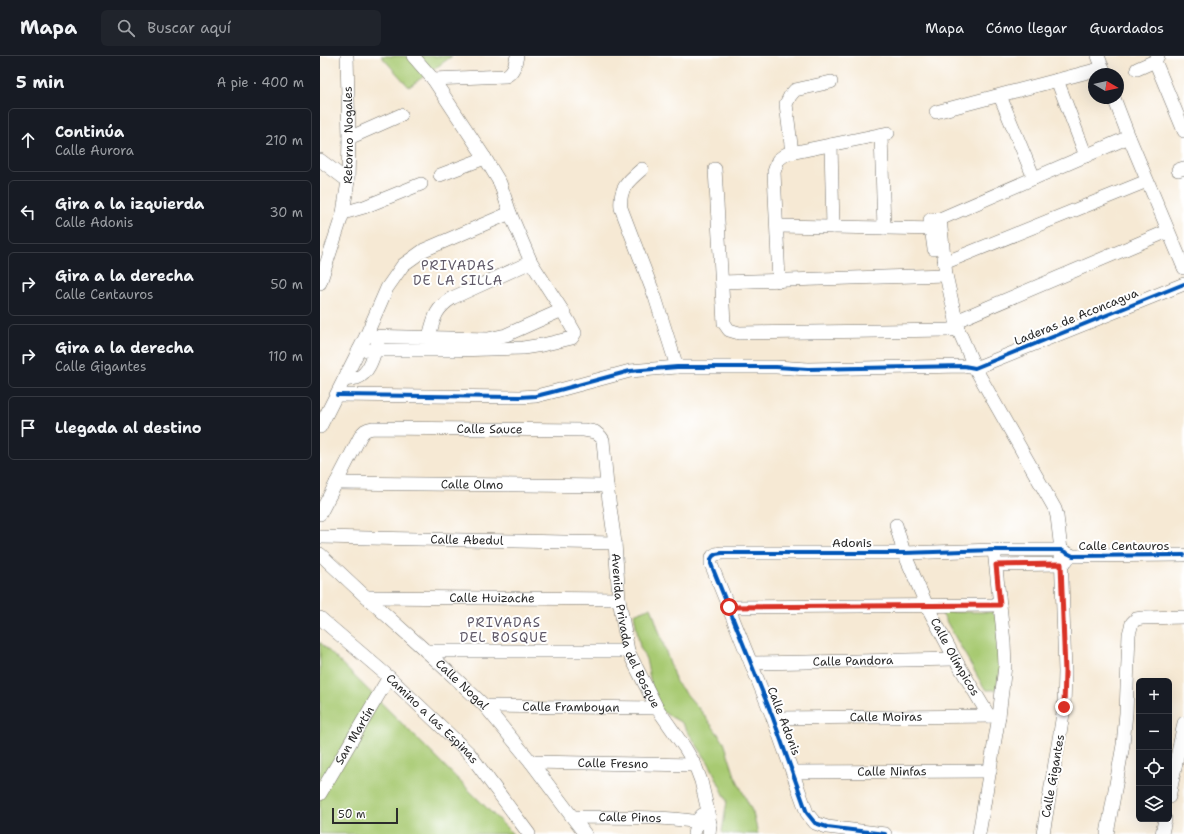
<!DOCTYPE html>
<html lang="es">
<head>
<meta charset="utf-8">
<style>
  :root { --surface:#171b24; --page:#20242c; --text:#f1f3f6; --muted:#9ea1a6; --line:#363941 }
  body { margin:0; font-family:"Shantell Sans",sans-serif; background:var(--page); color:var(--text) }
  .controls { position:absolute; right:12px; bottom:12px; display:grid; overflow:hidden; border-radius:6px; box-shadow:0 4px 16px #0002 }
  .controls button { width:36px; height:36px; display:grid; place-items:center; padding:0; border:0; border-bottom:1px solid var(--line); background:var(--surface); color:var(--text); font:20px sans-serif }
  .compass { position:absolute; left:768px; top:12px; width:36px; height:36px; border-radius:50%; background:var(--surface); box-shadow:0 4px 16px #0002; rotate:99deg }
  .scale { position:absolute; left:12px; bottom:10px; width:66px; box-sizing:border-box; padding-left:4px; border:2px solid #2b2b2b; border-top:0; font-size:11px; line-height:14px; white-space:nowrap; color:#2b2b2b; -webkit-text-stroke:3px #fff; paint-order:stroke }
  .stop { position:absolute; width:12px; height:12px; margin:-9px; border:3px solid #d93025; border-radius:50%; background:#fff }
  .stop.end { background:#d93025; border-color:#fff; box-shadow:0 1px 4px #0008 }
  .list { margin:0; padding:0; list-style:none }
  h2 { display:flex; justify-content:space-between; align-items:center; height:52px; margin:0; padding:0 16px; font-size:17px }
  h2 small { font-size:13px; font-weight:400; color:var(--muted) }
  .list li { display:grid; grid-template-columns:26px 1fr auto; gap:12px; align-items:center; box-sizing:border-box; height:64px; margin:0 8px 8px; padding:0 8px; border:1px solid var(--line); border-radius:6px }
  .list b { display:block; font-size:15px; white-space:nowrap }
  .list p { margin:0; font-size:13px; white-space:nowrap; color:var(--muted) }
  .list em { font-size:13px; font-style:normal; color:var(--muted) }
  .icon { flex:none; width:22px; height:22px; fill:none; stroke:currentColor; stroke-width:2; stroke-linecap:round; stroke-linejoin:round }
  .map { position:relative; flex:none; width:864px; height:778px; overflow:hidden }
  header { display:flex; align-items:center; gap:24px; box-sizing:border-box; height:56px; padding:0 20px; background:var(--surface); border-bottom:1px solid var(--line) }
  header strong { font-size:19px }
  nav { display:flex; gap:22px; margin-inline-start:auto; font-size:14px }
  .search { width:280px; height:36px; background:var(--page); display:flex; align-items:center; gap:10px; box-sizing:border-box; padding:0 14px; border-radius:6px; color:var(--muted); font-size:15px }
  main { display:flex }
  aside { flex:1; background:var(--surface) }
  .map>svg:first-child { display:block }
  .green { fill:#a8ca72; stroke:#6a7a4e }
  .lines { fill:none; stroke-linecap:round; stroke-linejoin:round }
  .minor-casing { stroke:#726e66; stroke-width:14 }
  .minor { stroke:#fff; stroke-width:13 }
  .cycleway-casing { stroke:#fff; stroke-width:6 }
  .cycleway { stroke:#0057b8; stroke-width:4 }
  .route { stroke:#d93025; stroke-width:5 }
  .labels { text-anchor:middle; stroke-width:4; stroke-linejoin:round; paint-order:stroke }
  .street-label { font-size:12px; fill:#2b2b2b; stroke:#fff }
  .neighbourhood-label { font-size:13px; letter-spacing:1px; fill:#5f5867; stroke:#fff }
</style>
</head>
<body>
<header>
<strong>Mapa</strong>
<div class="search"><svg class="icon" aria-label="search" viewBox="0 0 24 24"><circle cx="10" cy="10" r="6"/><path d="M15 15l6 6"/></svg>Buscar aquí</div>
<nav><a>Mapa</a><a>Cómo llegar</a><a>Guardados</a></nav>
</header>
<main>
<aside>
<h2>5 min<small>A pie · 400 m</small></h2>
<ul class="list">
<li><svg class="icon" aria-label="ahead" viewBox="0 0 24 24"><path d="M12 20V5M6 11l6-6 6 6"/></svg><div><b>Continúa</b><p>Calle Aurora</p></div><em>210 m</em></li>
<li><svg class="icon" aria-label="left" viewBox="0 0 24 24"><path d="M17 20v-9H6M10 6l-5 5 5 5"/></svg><div><b>Gira a la izquierda</b><p>Calle Adonis</p></div><em>30 m</em></li>
<li><svg class="icon" aria-label="right" viewBox="0 0 24 24"><path d="M7 20v-9h11M14 6l5 5-5 5"/></svg><div><b>Gira a la derecha</b><p>Calle Centauros</p></div><em>50 m</em></li>
<li><svg class="icon" aria-label="right" viewBox="0 0 24 24"><path d="M7 20v-9h11M14 6l5 5-5 5"/></svg><div><b>Gira a la derecha</b><p>Calle Gigantes</p></div><em>110 m</em></li>
<li><svg class="icon" aria-label="arrive" viewBox="0 0 24 24"><path d="M6 21V4h12l-3 4 3 4H6"/></svg><div><b>Llegada al destino</b></div></li>
</ul>
</aside>
<div class="map">
<svg width="864" height="778" viewBox="0 0 864 778">
  <rect width="100%" height="100%" fill="#fff"/>
  <filter id="ink" filterUnits="userSpaceOnUse"><feTurbulence type="fractalNoise" baseFrequency=".025" numOctaves="2"/><feDisplacementMap in="SourceGraphic" scale="8" xChannelSelector="R" yChannelSelector="G"/><feConvolveMatrix kernelMatrix="1 2 1 2 8 2 1 2 1" color-interpolation-filters="sRGB"/></filter>
  <filter id="wash" filterUnits="userSpaceOnUse"><feTurbulence type="fractalNoise" baseFrequency=".012" numOctaves="4" result="noise"/><feDisplacementMap in="SourceGraphic" scale="16" xChannelSelector="R" yChannelSelector="G"/><feGaussianBlur stdDeviation="0.9" result="paint"/><feColorMatrix in="noise" values="0 0 0 0 0 0 0 0 0 0 0 0 0 0 0 0 0 1.4 0 .05"/><feComposite in="paint" operator="in"/></filter>
  <g filter="url(#wash)">
    <rect width="100%" height="100%" fill="#f6e9d4"/>
    <path class="green" d="M61 0H132L89 31Z
      M331 551 356 626 381 655 404 686 415 720 433 757 438 778H405L402 776 407 745 390 709 362 667 336 652 326 603 320 591 314 558Z
      M621 556H679L682 607 676 634H667L663 630Z
      M0 586 193 778H0Z"/>
  </g>
  <g filter="url(#ink)">
    <g class="lines">
      <defs>
        <g id="minor">
          <path d="M778 0 785 18"/>
          <path d="M835 5 864 75"/>
          <path d="M817 13 835 5 838 0"/>
          <path d="M113 23 186 20C194 16 195 8 197 0"/>
          <path d="M737 24 766 100"/>
          <path d="M680 40 714 122"/>
          <path d="M794 42 809 81 864 212"/>
          <path d="M616 56 783 12"/>
          <path d="M561 79 564 172"/>
          <path d="M29 82 81 59"/>
          <path d="M511 89 513 171"/>
          <path d="M472 97 466 48 470 40 475 34 511 26"/>
          <path d="M0 104 28 125"/>
          <path d="M322 113C308 125 299 132 301 152L335 241 357 311"/>
          <path d="M395 113 404 267 409 274 419 277 629 274 638 273"/>
          <path d="M858 114 864 112"/>
          <path d="M120 119 165 102"/>
          <path d="M23 157 44 151 101 128"/>
          <path d="M620 163 626 219 638 273 655 312 714 416 735 453 737 460 741 494 745 616 744 651 740 677 723 778"/>
          <path d="M457 170 620 173"/>
          <path d="M614 193 610 164 620 163 809 81"/>
          <path d="M624 207 827 125"/>
          <path d="M459 225 454 116 458 104 466 98 568 77"/>
          <path d="M402 226 626 219"/>
          <path id="s1" d="M0 227 23 157 28 125 29 82 27 0"/>
          <path d="M636 265 848 175"/>
          <path d="M46 280 168 283 186 279 242 254"/>
          <path d="M109 281C114 262 115 253 132 242L211 206"/>
          <path d="M39 294H136L203 292 222 289 252 282 255 277 242 254 211 206 190 157 180 127 165 102 113 23 93 0"/>
          <path d="M24 324C28 323 33 323 37 322 50 317 54 298 58 286"/>
          <path d="M17 339 200 341 216 340 232 336 310 315 357 311H456L488 313 644 310 655 312 864 228"/>
          <path d="M0 371 46 280 67 232 83 209 104 194 190 157"/>
          <path id="s2" d="M16 427 287 430"/>
          <path id="s3" d="M0 458 40 381C43 375 46 373 53 372L264 374 275 376 281 381 283 384 287 430 295 487 299 543 308 595 337 652 365 692 375 709 381 725 387 751 390 768 389 778"/>
          <path id="s4" d="M576 469 584 497 607 550 635 603 669 660"/>
          <path id="s5" d="M0 481 295 487"/>
          <path id="s6" d="M0 498 46 541 106 595 165 650 211 706 265 778"/>
          <path d="M676 509 741 508 747 504"/>
          <path id="s7" d="M46 541 299 543"/>
          <path d="M409 551 680 549"/>
          <path id="s8" d="M0 562 69 621 149 697 209 778"/>
          <path d="M106 595H308"/>
          <path id="s9" d="M431 607 635 603"/>
          <path id="s10" d="M165 650 337 652"/>
          <path id="s11" d="M453 662 679 660"/>
          <path id="s12" d="M211 706 375 709"/>
          <path id="s13" d="M473 716 670 715"/>
          <path id="s14" d="M0 738 69 621"/>
          <path d="M849 741 864 667"/>
          <path id="s15" d="M253 761C299 762 345 759 390 768"/>
          <path d="M374 778 377 765 382 759"/>
          <path d="M565 778 507 771 495 767 487 757 453 662 391 508V503L393 500 396 498 402 497H584L674 494H741L753 500 864 499"/>
          <path d="M659 778 679 660 685 610 684 586 674 494"/>
          <path d="M787 778 803 689 806 657 809 578 812 567 816 563 822 562 864 561"/>
          <path d="M842 778 845 763"/>
        </g>
      </defs>
      <use href="#minor" class="minor-casing"/>
      <use href="#minor" class="minor"/>
      <defs>
        <path id="cycleway" d="M17 339 200 341 216 340 232 336 310 315 357 311H456L488 313 644 310 655 312 864 228
          M565 778 507 771 495 767 487 757 453 662 391 508V503L393 500 396 498 402 497H584L674 494H741L753 500 864 499"/>
      </defs>
      <use href="#cycleway" class="cycleway-casing"/>
      <use href="#cycleway" class="cycleway"/>
    </g>
  </g>
  <g class="lines" filter="url(#ink)">
    <path class="route" d="M409 551 680 549 676 509 741 508 745 616 744 651"/>
  </g>
  <g class="labels">
    <g class="street-label">
      <text dy="4" stroke="none"><textPath href="#s1" startOffset="152">Retorno Nogales</textPath></text>
      <text transform="translate(756 261) rotate(-22)" y="4">Laderas de Aconcagua</text>
      <text dy="4" stroke="none"><textPath href="#s3" startOffset="220">Calle Sauce</textPath></text>
      <text dy="4" stroke="none"><textPath href="#s2" startOffset="136">Calle Olmo</textPath></text>
      <text dy="4" stroke="none"><textPath href="#s5" startOffset="147">Calle Abedul</textPath></text>
      <text x="532" y="491">Adonis</text>
      <text x="804" y="494">Calle Centauros</text>
      <text dy="4" stroke="none"><textPath href="#s7" startOffset="126">Calle Huizache</textPath></text>
      <text dy="4" stroke="none"><textPath href="#s3" startOffset="532">Avenida Privada del Bosque</textPath></text>
      <text dy="4" stroke="none"><textPath href="#s4" startOffset="145">Calle Olímpicos</textPath></text>
      <text dy="4" stroke="none"><textPath href="#s9" startOffset="102">Calle Pandora</textPath></text>
      <text dy="4" stroke="none"><textPath href="#s6" startOffset="193">Calle Nogal</textPath></text>
      <text dy="4" stroke="none"><textPath href="#s10" startOffset="86">Calle Framboyan</textPath></text>
      <text dy="4" stroke="none"><textPath href="#s11" startOffset="113">Calle Moiras</textPath></text>
      <text dy="4" stroke="none"><textPath href="#s8" startOffset="151">Camino a las Espinas</textPath></text>
      <text transform="translate(464 665) rotate(69)" y="4">Calle Adonis</text>
      <text dy="4" stroke="none"><textPath href="#s14" startOffset="68">San Martín</textPath></text>
      <text dy="4" stroke="none"><textPath href="#s12" startOffset="82">Calle Fresno</textPath></text>
      <text dy="4" stroke="none"><textPath href="#s13" startOffset="99">Calle Ninfas</textPath></text>
      <text transform="translate(733 720) rotate(-80)" y="4">Calle Gigantes</text>
      <text dy="4" stroke="none"><textPath href="#s15" startOffset="57">Calle Pinos</textPath></text>
    </g>
    <g class="neighbourhood-label">
      <text x="138" y="214">PRIVADAS<tspan x="138" dy="15">DE LA SILLA</tspan></text>
      <text x="184" y="571">PRIVADAS<tspan x="184" dy="15">DEL BOSQUE</tspan></text>
    </g>
  </g>
</svg>
<div class="controls">
<button>+</button>
<button>−</button>
<button><svg class="icon" aria-label="locate" viewBox="0 0 24 24"><circle cx="12" cy="12" r="6"/><path d="M12 2v4M12 18v4M2 12h4M18 12h4"/></svg></button>
<button><svg class="icon" aria-label="layers" viewBox="0 0 24 24"><path d="M12 4l9 5-9 5-9-5zM3 14l9 5 9-5"/></svg></button>
</div>
<svg class="compass" viewBox="-18 -18 36 36"><path d="M0-13l5 13h-10z" fill="#e53935"/><path d="M0 13l5-13h-10z" fill="#9ea1a6"/></svg>
<div class="scale">50 m</div>
<div class="stop" style="left:409px;top:551px"></div>
<div class="stop end" style="left:744px;top:651px"></div>
</div>
</main>
</body>
</html>
